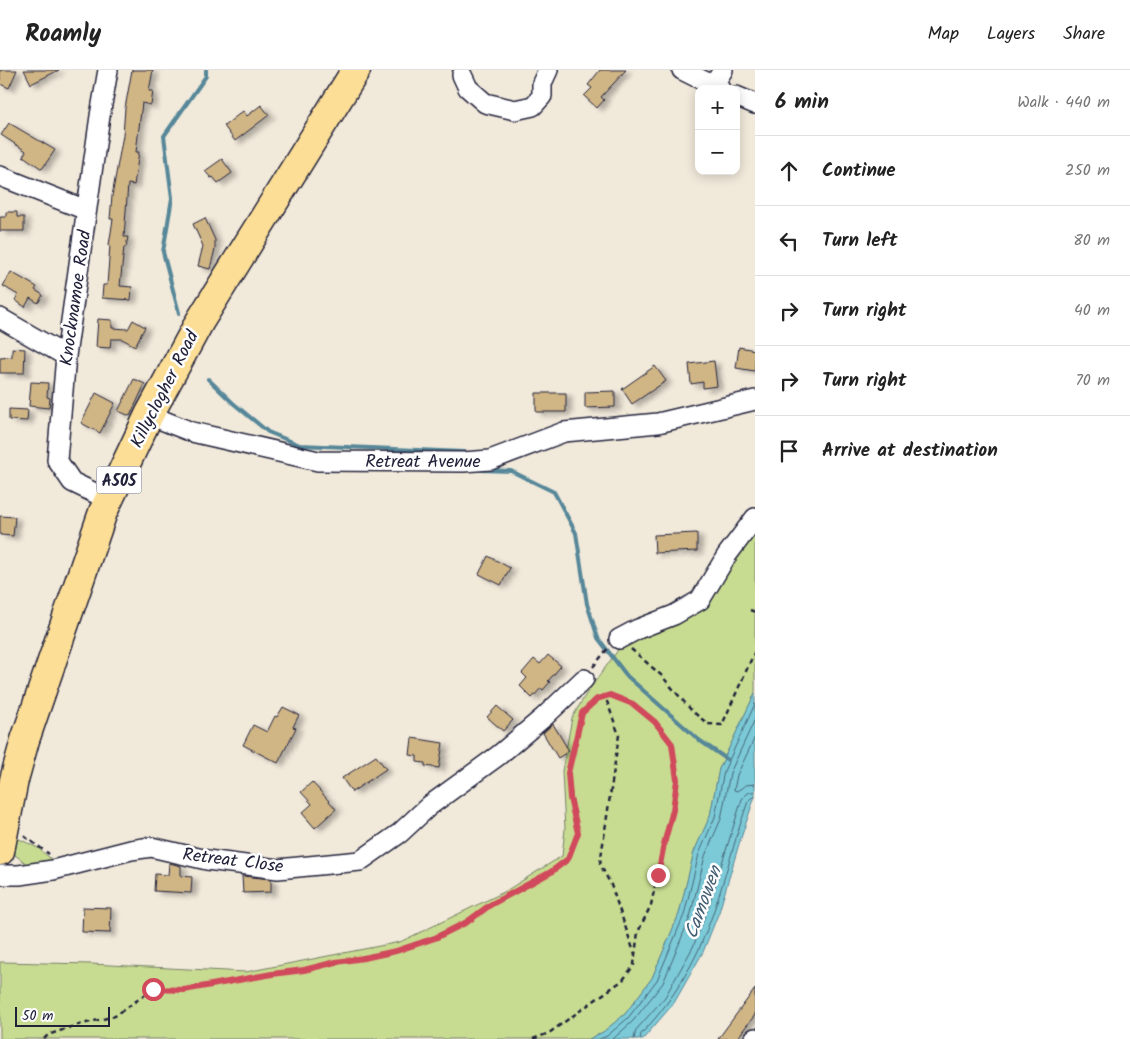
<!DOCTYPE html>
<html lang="en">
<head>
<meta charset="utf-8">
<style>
  :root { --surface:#fff; --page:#f6f6f6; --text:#222; --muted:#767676; --line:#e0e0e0 }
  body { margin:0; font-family:Kalam,sans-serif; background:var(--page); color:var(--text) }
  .controls { position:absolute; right:15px; top:15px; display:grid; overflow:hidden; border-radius:10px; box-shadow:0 2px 12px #0003 }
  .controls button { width:45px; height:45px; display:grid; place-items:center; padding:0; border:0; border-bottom:1px solid var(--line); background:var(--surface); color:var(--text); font:25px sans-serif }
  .scale { position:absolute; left:15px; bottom:12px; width:95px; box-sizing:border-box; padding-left:5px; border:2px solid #22223b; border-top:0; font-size:14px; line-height:18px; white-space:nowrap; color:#22223b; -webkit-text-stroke:4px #fff; paint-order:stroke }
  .stop { position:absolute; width:15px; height:15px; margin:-11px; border:4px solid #d1495b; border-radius:50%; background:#fff }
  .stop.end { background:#d1495b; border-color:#fff; box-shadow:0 1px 5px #0008 }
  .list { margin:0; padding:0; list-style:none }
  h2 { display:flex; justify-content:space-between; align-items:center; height:65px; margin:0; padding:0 20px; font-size:21px }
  h2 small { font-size:16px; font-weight:400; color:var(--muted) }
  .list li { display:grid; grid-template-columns:32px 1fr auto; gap:15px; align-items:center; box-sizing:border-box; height:70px; padding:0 20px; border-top:1px solid var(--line) }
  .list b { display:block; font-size:19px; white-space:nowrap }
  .list em { font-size:16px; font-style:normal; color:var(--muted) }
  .icon { flex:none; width:28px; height:28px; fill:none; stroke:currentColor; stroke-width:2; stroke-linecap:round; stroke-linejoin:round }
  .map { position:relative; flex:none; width:755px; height:969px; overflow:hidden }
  header { display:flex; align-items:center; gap:30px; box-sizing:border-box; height:70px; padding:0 25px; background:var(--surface); border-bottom:1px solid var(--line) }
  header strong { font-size:24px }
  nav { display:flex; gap:28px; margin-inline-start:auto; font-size:18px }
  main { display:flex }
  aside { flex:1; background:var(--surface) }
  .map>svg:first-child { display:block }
  .green { fill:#c8dc91; stroke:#757f66 }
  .water { fill:#7bcad7; stroke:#578799 }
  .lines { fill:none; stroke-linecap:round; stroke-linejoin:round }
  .shore { stroke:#466579; stroke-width:1 }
  .stream { stroke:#578799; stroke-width:4 }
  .building { fill:#d0b585; stroke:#22223b; filter:url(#shadow) }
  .minor-casing { stroke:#22223b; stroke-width:22 }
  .highway-casing { stroke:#22223b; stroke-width:31 }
  .path { stroke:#22223b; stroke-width:2.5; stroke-dasharray:5 4; stroke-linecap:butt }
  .minor { stroke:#fff; stroke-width:19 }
  .highway { stroke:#fcde96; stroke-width:28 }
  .route { stroke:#d1495b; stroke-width:6 }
  .labels { text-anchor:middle; stroke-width:5; stroke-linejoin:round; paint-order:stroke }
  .shield { fill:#fff; stroke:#646476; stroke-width:1 }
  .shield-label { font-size:16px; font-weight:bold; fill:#22223b }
  .street-label { font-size:18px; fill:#22223b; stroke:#fff }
  .water-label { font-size:19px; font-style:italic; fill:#415d72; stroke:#fff }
</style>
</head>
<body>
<header>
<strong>Roamly</strong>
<nav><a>Map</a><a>Layers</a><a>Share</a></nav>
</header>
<main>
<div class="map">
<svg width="755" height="969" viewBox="0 0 755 969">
  <defs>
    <filter id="shadow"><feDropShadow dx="5.5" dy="3" stdDeviation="2.5" flood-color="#0004"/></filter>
  </defs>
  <rect width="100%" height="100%" fill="#f1e9da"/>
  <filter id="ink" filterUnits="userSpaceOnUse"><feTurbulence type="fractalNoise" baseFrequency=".02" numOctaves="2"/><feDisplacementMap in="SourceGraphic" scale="10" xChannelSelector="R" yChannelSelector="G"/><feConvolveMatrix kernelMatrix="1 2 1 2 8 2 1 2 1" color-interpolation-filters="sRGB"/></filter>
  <g filter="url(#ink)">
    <path class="green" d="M755 457V623L719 699 710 746 694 782 679 844 652 908 625 944 603 962 589 969H0V892L91 894 246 902 400 872 504 822 562 786 565 759 562 701 572 648 586 624 621 576 681 547Z
      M17 768 38 778 56 793 27 794 15 785 14 779Z"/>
    <path class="water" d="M755 623V726L739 774 719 842 703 882 674 933 643 969H589L603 962 625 944 652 908 679 844 694 782 710 746 719 699Z"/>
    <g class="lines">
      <path class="shore" d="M755 667 737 705 734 720 737 721 746 715 755 714
        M600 969 607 966 628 948 657 910 684 845 699 784 715 747 724 701 755 634
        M613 969 633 951 663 913 690 847 705 786 721 749 730 703 755 649
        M634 969 636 960 665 927 693 877 708 838 742 729 748 723 755 721
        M640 969 641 964C665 939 684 911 699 879 720 832 731 780 748 731L751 728 755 727"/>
      <path class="stream" d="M179 243 163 182 172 128 164 66 206 6V0
        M208 309 233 333 268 362 300 375 464 382 467 385
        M478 397 481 400 511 401 554 422 576 463 587 534 598 568 627 606 699 670 728 690"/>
    </g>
    <path class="building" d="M0 0H17L9 18 0 14Z
      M24 0H59L31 14Z
      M132 0H153L149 21H153L151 35 142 33 136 82H139L134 115 128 114 124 167H128L126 177H124L120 216 132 217 131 230 102 228 103 215H107L110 175H109L113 149H110L112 126 123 65 125 38Z
      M600 0H626L601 27 604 30 597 38 584 26 592 18 588 15Z
      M261 35 269 45 235 71 224 56 243 41 247 46Z
      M9 53 55 80 42 99 23 86 26 81 1 65Z
      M222 89 232 103 218 113 213 107 211 108 205 101Z
      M6 142H17V147H24V161H0V147H6Z
      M205 148 215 170V179L210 199 198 196 203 176 193 154Z
      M11 202 37 217 35 220 43 225 38 233 30 228 25 237 15 230 18 225 3 216Z
      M98 249 112 250V258L128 259 133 250 145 257 135 276 122 269H111L110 278 96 277Z
      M739 277 755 280V301L736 298Z
      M12 278 25 279 24 303H0V288L12 287Z
      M714 291 717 316 703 318V312L691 314 689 294Z
      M655 296 666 311 632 334 622 319Z
      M134 309 145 314 130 346 118 341Z
      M31 312 48 313 47 327 50 328 49 338 29 336Z
      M615 321V337L585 338V322Z
      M96 323 115 333 100 363 81 353Z
      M536 323H566V342H536Z
      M9 339 28 340 27 351 9 350Z
      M0 446 15 447 13 466 0 465Z
      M697 463V481L655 483 654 465Z
      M488 486 510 498 501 515 479 504Z
      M548 585 561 596 548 611 550 612 543 620 541 618 532 628 520 616 527 608 522 603 534 589 540 594Z
      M497 636 513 650 503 661 487 647Z
      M283 637 299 645 293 657 296 658 278 693 243 675 253 655 267 662 275 646 277 647Z
      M553 654 569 681 558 688 543 663Z
      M412 668 443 673 439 698 425 696V693L417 692V686L410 685Z
      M376 686 386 699 352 722 342 708Z
      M312 712 336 739 315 758 302 743 312 734 301 722Z
      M169 793 181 796V806L192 807 191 823 154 821 155 804 168 805Z
      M242 806 271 809V822L243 823Z
      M83 837 111 838 110 863 82 862Z
      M755 919V945L744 959 737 969H718Z"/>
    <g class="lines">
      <defs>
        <path id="minor" d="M108 0 100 46 66 286 57 390 72 412 109 430
          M682 0 720 19
          M462 5 468 18 485 33 515 40 533 36 542 26V13L548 0
          M713 16 723 0
          M736 26 755 34
          M0 106 86 140
          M0 248 66 286
          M149 345 192 362 318 391 463 392 490 390 564 362 658 353 755 330
          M619 569 638 559 674 545 700 530 727 485 755 448
          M0 805H19L53 800 131 780 151 777 207 790 278 799 360 791 400 763 429 736 499 685 544 647 584 609
          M754 969 755 968"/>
        <path id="highway" d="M0 781 14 710 25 670 103 442 149 345 200 251 356 0"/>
      </defs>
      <use href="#minor" class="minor-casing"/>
      <use href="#highway" class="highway-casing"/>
      <path class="path" d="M750 540 755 542
        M631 579 661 605 692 641 708 654 722 655 755 581
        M593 597 608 578
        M24 766 49 784
        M44 969 48 965 74 956 115 946 153 919 184 920 272 904 304 900 336 892 397 881 435 867 467 852 490 835 551 802 568 789 578 763 571 728 568 703 582 643 597 629 609 625 633 634 655 652 672 674 677 710 673 740 664 773 651 835 638 862 635 885
        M533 969 549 963 623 910 634 895 635 885 611 815 600 794 619 665 605 626"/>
      <use href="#minor" class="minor"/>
      <use href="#highway" class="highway"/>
    </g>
  </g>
  <g class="lines" filter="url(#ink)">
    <path class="route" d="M153 919 184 920 272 904 304 900 336 892 364 888 396 881 435 868 467 852 490 835 551 802 568 789 578 763 570 728 568 703 582 643 597 629 610 625 633 634 655 652 672 674 677 710 673 740 664 774 658 805"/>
  </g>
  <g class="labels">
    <rect class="shield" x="96.5" y="396.5" width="45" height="27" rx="4"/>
    <g class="shield-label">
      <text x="119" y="416">A505</text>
    </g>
    <g class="street-label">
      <text transform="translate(75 228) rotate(-82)" y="6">Knocknamoe Road</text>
      <text transform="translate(164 319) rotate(-63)" y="6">Killyclogher Road</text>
      <text x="423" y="397">Retreat Avenue</text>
      <text transform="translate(233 790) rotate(7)" y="6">Retreat Close</text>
    </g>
    <g class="water-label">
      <text transform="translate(702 832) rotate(-70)" y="7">Camowen</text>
    </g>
  </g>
</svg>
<div class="controls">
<button>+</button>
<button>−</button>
</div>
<div class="scale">50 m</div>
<div class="stop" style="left:153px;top:919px"></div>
<div class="stop end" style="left:658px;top:805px"></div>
</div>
<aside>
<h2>6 min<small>Walk · 440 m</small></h2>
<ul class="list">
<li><svg class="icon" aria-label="ahead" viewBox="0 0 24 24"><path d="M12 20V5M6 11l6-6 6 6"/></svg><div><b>Continue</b></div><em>250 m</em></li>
<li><svg class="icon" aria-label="left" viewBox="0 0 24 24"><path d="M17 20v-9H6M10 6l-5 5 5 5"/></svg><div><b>Turn left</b></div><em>80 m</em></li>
<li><svg class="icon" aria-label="right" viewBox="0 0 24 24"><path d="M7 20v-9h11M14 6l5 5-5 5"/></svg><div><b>Turn right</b></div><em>40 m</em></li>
<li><svg class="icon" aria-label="right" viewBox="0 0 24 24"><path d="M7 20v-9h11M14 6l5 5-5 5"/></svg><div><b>Turn right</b></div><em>70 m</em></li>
<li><svg class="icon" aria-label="arrive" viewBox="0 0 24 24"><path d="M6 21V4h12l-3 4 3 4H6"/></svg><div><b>Arrive at destination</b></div></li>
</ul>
</aside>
</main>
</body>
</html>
